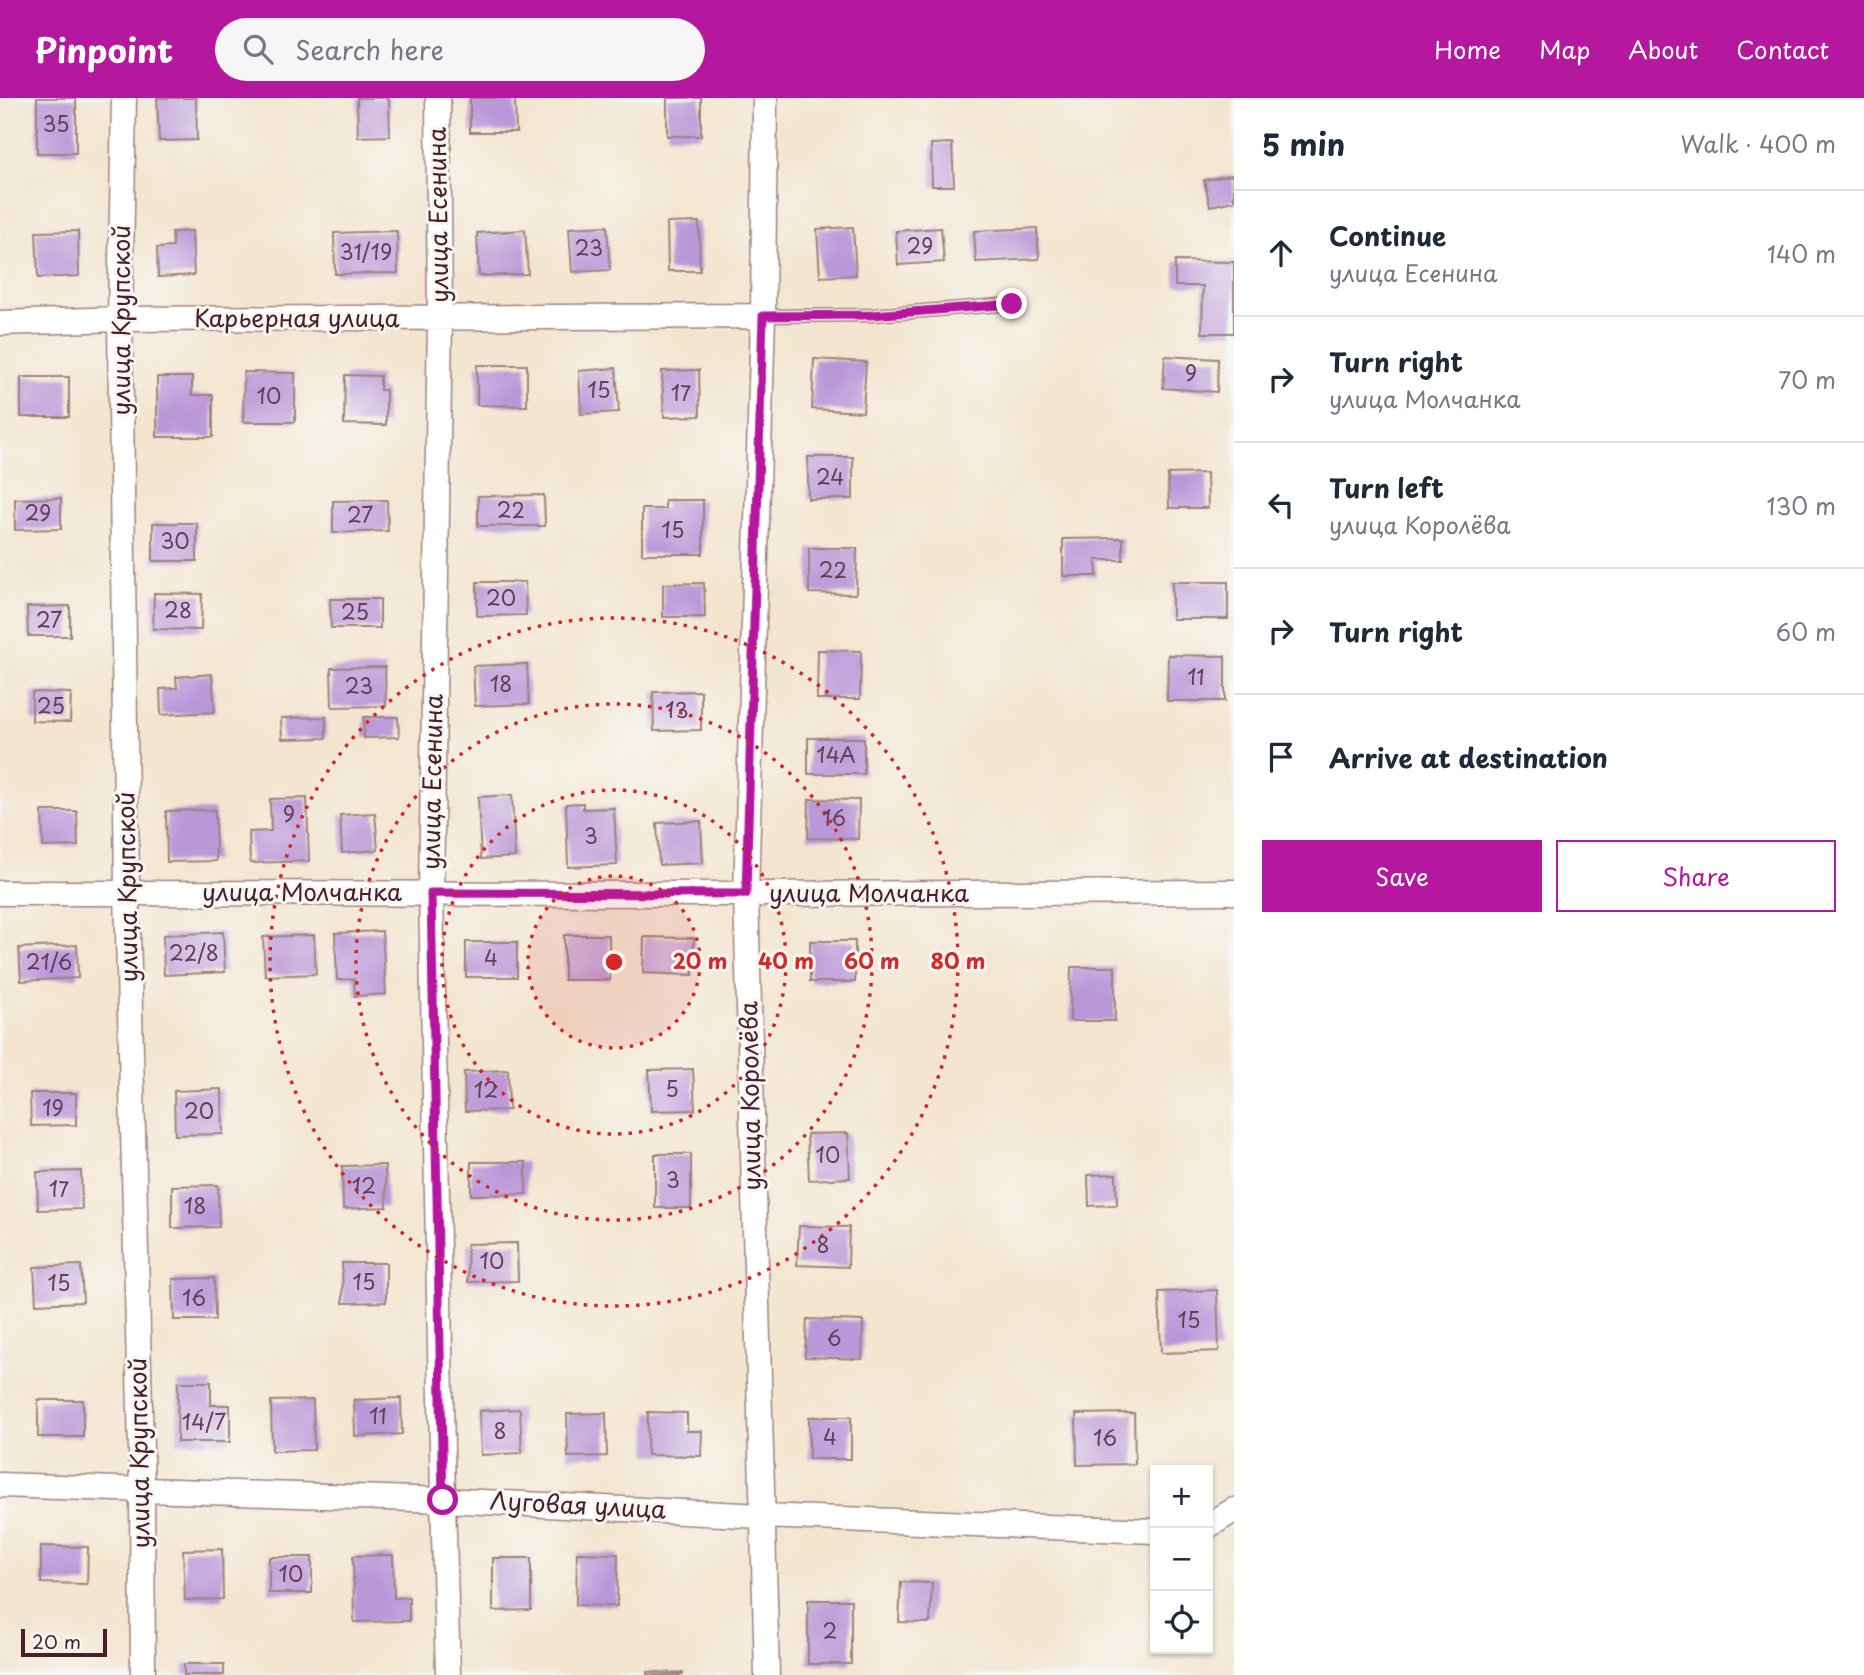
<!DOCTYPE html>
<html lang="en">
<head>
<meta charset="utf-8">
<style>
  :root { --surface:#fff; --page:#f6f6f7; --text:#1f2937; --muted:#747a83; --line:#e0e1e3; --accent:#b5179e }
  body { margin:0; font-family:"Playpen Sans",sans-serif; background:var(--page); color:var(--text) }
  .controls { position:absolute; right:21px; bottom:21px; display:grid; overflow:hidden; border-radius:0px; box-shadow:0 2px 5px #0004 }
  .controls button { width:63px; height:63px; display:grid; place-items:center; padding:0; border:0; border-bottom:2px solid var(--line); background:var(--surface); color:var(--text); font:35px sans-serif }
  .scale { position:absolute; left:21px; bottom:18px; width:86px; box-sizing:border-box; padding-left:7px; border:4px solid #4a1f2b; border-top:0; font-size:19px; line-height:24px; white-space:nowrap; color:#4a1f2b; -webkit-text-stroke:5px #f6f6f2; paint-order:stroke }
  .stop { position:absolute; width:21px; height:21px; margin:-16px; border:5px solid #b5179e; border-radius:50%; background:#fff }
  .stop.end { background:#b5179e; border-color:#fff; box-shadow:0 2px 7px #0008 }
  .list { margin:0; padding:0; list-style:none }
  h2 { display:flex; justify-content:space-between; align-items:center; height:91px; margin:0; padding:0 28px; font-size:30px }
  h2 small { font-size:23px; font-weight:400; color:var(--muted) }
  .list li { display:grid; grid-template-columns:46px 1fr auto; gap:21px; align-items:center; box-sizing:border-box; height:126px; padding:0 28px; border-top:2px solid var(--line) }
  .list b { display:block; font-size:26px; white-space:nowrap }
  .list p { margin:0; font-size:23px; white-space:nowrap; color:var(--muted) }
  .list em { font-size:23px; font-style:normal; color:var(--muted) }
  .actions { display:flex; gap:14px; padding:21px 28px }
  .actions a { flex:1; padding:16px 0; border:2px solid var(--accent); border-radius:0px; text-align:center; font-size:24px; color:var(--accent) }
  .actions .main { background:var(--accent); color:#fff }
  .icon { flex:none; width:38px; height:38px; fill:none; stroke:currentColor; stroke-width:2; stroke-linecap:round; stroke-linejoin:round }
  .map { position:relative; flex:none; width:1234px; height:1577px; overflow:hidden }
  header { display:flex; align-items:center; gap:42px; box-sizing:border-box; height:98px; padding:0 35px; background:var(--accent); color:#fff }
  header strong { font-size:33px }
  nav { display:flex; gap:38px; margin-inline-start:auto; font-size:24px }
  .search { width:490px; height:63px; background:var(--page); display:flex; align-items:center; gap:18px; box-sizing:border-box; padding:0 24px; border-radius:38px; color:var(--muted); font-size:26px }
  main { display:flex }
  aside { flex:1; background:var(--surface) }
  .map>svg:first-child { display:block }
  .building { fill:#ba97d8 }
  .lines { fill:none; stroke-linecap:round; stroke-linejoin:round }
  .service-casing { stroke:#9e827d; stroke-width:15 }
  .minor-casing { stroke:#9e827d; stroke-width:27 }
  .service { stroke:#fff; stroke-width:12 }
  .minor { stroke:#fff; stroke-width:24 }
  .route { stroke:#b5179e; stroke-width:9 }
  .ring { fill:none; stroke:#d62828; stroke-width:3.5; stroke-dasharray:3.5 7 }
  .labels { text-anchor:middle; stroke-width:6; stroke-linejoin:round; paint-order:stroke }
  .number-label { font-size:21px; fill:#663d56 }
  .street-label { font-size:24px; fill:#4a1f2b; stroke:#f6f6f2 }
  .centre { fill:#d62828; stroke:#f6f6f2; stroke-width:3.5 }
  .ring-label { font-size:21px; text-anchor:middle; font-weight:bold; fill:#d62828; stroke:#f6f6f2; stroke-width:6; stroke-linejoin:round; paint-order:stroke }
</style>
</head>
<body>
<header>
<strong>Pinpoint</strong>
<div class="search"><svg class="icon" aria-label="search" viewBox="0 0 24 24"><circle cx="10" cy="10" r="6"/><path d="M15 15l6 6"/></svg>Search here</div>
<nav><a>Home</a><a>Map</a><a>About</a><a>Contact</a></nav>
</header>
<main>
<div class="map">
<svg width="1234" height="1577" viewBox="0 0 1234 1577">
  <rect width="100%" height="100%" fill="#f6f6f2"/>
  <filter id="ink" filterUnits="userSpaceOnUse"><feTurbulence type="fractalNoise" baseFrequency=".0143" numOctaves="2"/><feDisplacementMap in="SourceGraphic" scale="14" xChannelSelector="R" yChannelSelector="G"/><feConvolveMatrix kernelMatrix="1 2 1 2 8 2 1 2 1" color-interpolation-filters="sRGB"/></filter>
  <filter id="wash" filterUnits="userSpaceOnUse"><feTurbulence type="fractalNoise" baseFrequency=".00686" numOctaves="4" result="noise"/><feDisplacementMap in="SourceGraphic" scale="28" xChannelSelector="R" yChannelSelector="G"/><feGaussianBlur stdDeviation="1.57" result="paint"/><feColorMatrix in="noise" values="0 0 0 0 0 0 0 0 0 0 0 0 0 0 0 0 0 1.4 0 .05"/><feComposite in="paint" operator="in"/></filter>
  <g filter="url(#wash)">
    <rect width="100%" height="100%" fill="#f3e5cf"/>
    <g id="blocks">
      <path class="building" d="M37 0H76V55H37Z
        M157 0H196L197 42 159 43Z
        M357 0H389L390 38 358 39Z
        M470 0H515L516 34H470Z
        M667 0H701V38H667Z
        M952 45 954 88H932L931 46Z
        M1232 77 1234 88V103L1210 108 1204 82Z
        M699 124 700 173H668L667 125Z
        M607 128 610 172 572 174 569 130Z
        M853 129 856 177 820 179 817 131Z
        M941 130 944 164 898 167 896 133Z
        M1037 130 1039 161 976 164 974 133Z
        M525 132 528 176 479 178 477 135Z
        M78 133 79 178 38 180 36 134Z
        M192 133 194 177 158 179 157 150 173 149 172 134Z
        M397 133 398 175 335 176 334 135Z
        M1175 163 1234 164V235H1202L1203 188H1175Z
        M1165 258 1218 261 1217 294 1163 290Z
        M814 261 866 264 863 314 812 311Z
        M477 267H527V308L477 307Z
        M616 270 619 314 581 316 579 273Z
        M699 272 700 318 664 319 662 273Z
        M244 274 295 275V324H243Z
        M345 277 380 278V292H386V327L344 326Z
        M21 279H69V319H21Z
        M157 279H192V297H213V339H157Z
        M808 359H853V401H808Z
        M1207 375 1208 410H1169L1168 376Z
        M544 397 545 428H478V398Z
        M61 400V431L15 432V401Z
        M387 402 388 433 333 435V403Z
        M665 402H703V456H642V411H665Z
        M153 425H197V463H153Z
        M1123 440V462H1096L1097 478H1063V441Z
        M809 450H857L856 496 809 495Z
        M477 484H525L526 517 477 518Z
        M1172 484H1228V521H1172Z
        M704 485 705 519H663V486Z
        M154 495 202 496 201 532 153 531Z
        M330 501H380V530H331Z
        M70 508V538H28L27 509Z
        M818 552 861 553 860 601H817Z
        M1168 557 1225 558V603H1167Z
        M527 566 529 606 475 608 473 568Z
        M385 569 386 608 332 609 331 570Z
        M212 576 215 614 161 617 160 591 177 590 176 579Z
        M701 593V632L654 633 653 594Z
        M32 594 71 595 70 624 32 623Z
        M326 619V640L282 641 281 620Z
        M364 619H398L399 639 364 640Z
        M808 640H864V676H808Z
        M512 697 515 759 481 761 478 699Z
        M307 700 309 763 250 765 249 734 271 733 270 701Z
        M809 701 859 702 858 741 808 740Z
        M583 705V711L614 710 617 767 568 769 566 706Z
        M215 712 216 763 167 764 166 713Z
        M42 713H77L78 748 43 749Z
        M375 715 378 752 342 755 340 717Z
        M701 723 703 765 659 767 657 725Z
        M382 833 386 896 355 898 354 881 337 882 335 835Z
        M223 834 225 874 164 877 163 837Z
        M314 837 316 876 265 878 263 839Z
        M564 837H609L610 882H564Z
        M644 839 694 840 693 877 643 875Z
        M810 843H855V884H810Z
        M466 844H517V879H466Z
        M77 847 78 880 21 883 19 850Z
        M1071 869H1115V923H1070Z
        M693 971 695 1012 651 1013 649 972Z
        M508 972 509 1012 465 1013 464 974Z
        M222 991 223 1036 175 1037 174 993Z
        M30 995H76V1027L31 1028Z
        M848 1035 850 1080 809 1082 807 1036Z
        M655 1056H691V1110H655Z
        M471 1064H526V1096L471 1097Z
        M385 1067 387 1109 343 1111 342 1068Z
        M81 1073 82 1111 38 1112 37 1074Z
        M1116 1076 1117 1107 1089 1108 1088 1077Z
        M218 1087 219 1129 172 1130V1088Z
        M799 1128 849 1129 848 1169 797 1167Z
        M517 1145 518 1183 468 1184 467 1146Z
        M342 1165H386V1204L343 1205Z
        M81 1167 83 1204 36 1206 34 1169Z
        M214 1180 215 1222H174L173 1181Z
        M1217 1192 1219 1253 1161 1255 1159 1194Z
        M807 1221 863 1223 862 1261 805 1259Z
        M178 1284H211V1307H230V1344H177Z
        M401 1300 402 1336 355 1338 354 1302Z
        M38 1302H83V1339H38Z
        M313 1302 314 1352 272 1353 271 1303Z
        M520 1311 522 1355 481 1357 479 1313Z
        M648 1314 687 1315V1333H702L701 1358 647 1357Z
        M606 1315 607 1358 568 1359 567 1316Z
        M1134 1315 1135 1366 1077 1367 1076 1316Z
        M809 1319H851V1361H809Z
        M41 1448 88 1449 87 1486 41 1485Z
        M222 1451 223 1501 185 1502 183 1452Z
        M577 1455 618 1456 617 1508 576 1507Z
        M393 1457 394 1500 409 1499V1523L354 1524 353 1458Z
        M269 1459H312V1495H269Z
        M493 1460H531V1512L493 1513Z
        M901 1484 932 1485 930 1525 899 1524Z
        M808 1502H851V1566H808Z
        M184 1566H224V1577H184Z
        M647 1574 683 1575V1577H647Z"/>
    </g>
  </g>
  <g filter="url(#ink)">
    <use href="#blocks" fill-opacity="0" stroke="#9e827d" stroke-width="2"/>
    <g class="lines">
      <defs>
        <path id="service" d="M763 218 873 217 1012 206"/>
        <path id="minor" d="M124 0 120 221 127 794 142 1392 143 1577
          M438 0 440 220 431 795 443 1402 448 1577
          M765 0 763 218 746 796 767 1577
          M0 225 120 221 763 218
          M0 795 746 796 1234 794
          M0 1387 443 1402 762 1418 1155 1433
          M1208 1428 1234 1412"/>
      </defs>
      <use href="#service" class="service-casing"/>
      <use href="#minor" class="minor-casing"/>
      <use href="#service" class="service"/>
      <use href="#minor" class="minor"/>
    </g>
  </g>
  <g class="lines" filter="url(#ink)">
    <path class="route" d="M443 1402 431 795 746 796 763 218 873 217 1012 206"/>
  </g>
  <circle cx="614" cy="864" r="86" fill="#d62828" fill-opacity=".12"/>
  <g class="ring">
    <circle cx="614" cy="864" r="86"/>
    <circle cx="614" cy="864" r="172"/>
    <circle cx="614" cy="864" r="258"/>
    <circle cx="614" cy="864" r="344"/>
  </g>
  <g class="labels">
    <g class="number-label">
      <text x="56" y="34">35</text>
      <text x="920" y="156">29</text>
      <text x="589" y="158">23</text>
      <text x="366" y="162">31/19</text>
      <text x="1191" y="283">9</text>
      <text x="599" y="300">15</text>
      <text x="681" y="303">17</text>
      <text x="269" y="306">10</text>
      <text x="830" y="387">24</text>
      <text x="511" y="420">22</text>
      <text x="38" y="423">29</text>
      <text x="360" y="425">27</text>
      <text x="673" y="440">15</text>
      <text x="175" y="451">30</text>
      <text x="833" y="480">22</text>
      <text x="501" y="508">20</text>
      <text x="178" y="520">28</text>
      <text x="355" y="522">25</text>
      <text x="49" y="530">27</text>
      <text x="1196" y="587">11</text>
      <text x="501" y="594">18</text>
      <text x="359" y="596">23</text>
      <text x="51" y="616">25</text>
      <text x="677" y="620">13</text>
      <text x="836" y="665">14А</text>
      <text x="289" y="724">9</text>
      <text x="834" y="728">16</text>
      <text x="591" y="746">3</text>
      <text x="194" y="863">22/8</text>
      <text x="491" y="868">4</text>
      <text x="49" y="872">21/6</text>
      <text x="672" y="999">5</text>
      <text x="486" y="1000">12</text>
      <text x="53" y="1018">19</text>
      <text x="199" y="1021">20</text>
      <text x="828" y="1065">10</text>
      <text x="673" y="1090">3</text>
      <text x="364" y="1096">12</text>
      <text x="59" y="1099">17</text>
      <text x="195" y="1116">18</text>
      <text x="823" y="1155">8</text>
      <text x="492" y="1171">10</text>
      <text x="364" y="1192">15</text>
      <text x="59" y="1193">15</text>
      <text x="194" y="1208">16</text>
      <text x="1189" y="1230">15</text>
      <text x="834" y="1248">6</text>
      <text x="378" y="1326">11</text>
      <text x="204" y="1332">14/7</text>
      <text x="500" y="1341">8</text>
      <text x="830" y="1347">4</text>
      <text x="1105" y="1348">16</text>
      <text x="291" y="1484">10</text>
      <text x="830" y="1541">2</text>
    </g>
    <g class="street-label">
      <text transform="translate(439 117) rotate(-91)" y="8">улица Есенина</text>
      <text x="297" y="229">Карьерная улица</text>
      <text transform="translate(122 222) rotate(-90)" y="8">улица Крупской</text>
      <text transform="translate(433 684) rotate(-89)" y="8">улица Есенина</text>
      <text transform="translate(128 789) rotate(-91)" y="8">улица Крупской</text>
      <text x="302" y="803">улица Молчанка</text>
      <text x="869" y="804">улица Молчанка</text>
      <text transform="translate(751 998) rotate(-91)" y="8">улица Королёва</text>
      <text transform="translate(140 1355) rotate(-91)" y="8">улица Крупской</text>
      <text transform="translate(578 1408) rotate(3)" y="8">Луговая улица</text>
    </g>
  </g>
  <circle cx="614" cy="864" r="10" class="centre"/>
  <g class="ring-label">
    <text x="700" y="871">20 m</text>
    <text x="786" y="871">40 m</text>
    <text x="872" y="871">60 m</text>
    <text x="958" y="871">80 m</text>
  </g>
</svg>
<div class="controls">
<button>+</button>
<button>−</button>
<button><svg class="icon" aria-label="locate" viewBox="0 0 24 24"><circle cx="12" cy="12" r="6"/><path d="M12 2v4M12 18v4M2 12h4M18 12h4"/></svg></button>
</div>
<div class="scale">20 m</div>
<div class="stop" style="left:443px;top:1402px"></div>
<div class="stop end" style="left:1012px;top:206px"></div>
</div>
<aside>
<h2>5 min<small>Walk · 400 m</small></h2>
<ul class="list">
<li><svg class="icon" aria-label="ahead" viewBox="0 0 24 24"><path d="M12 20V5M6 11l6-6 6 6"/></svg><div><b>Continue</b><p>улица Есенина</p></div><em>140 m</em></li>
<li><svg class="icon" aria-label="right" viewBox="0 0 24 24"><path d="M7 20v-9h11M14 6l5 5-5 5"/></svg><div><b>Turn right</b><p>улица Молчанка</p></div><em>70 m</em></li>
<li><svg class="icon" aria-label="left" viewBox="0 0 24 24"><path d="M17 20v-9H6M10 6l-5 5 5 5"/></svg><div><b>Turn left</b><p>улица Королёва</p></div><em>130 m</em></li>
<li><svg class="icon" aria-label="right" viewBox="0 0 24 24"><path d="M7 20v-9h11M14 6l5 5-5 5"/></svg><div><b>Turn right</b></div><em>60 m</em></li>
<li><svg class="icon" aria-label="arrive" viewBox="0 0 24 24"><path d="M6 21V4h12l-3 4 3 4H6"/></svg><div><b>Arrive at destination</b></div></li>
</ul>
<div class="actions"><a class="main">Save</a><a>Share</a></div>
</aside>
</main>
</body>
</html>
